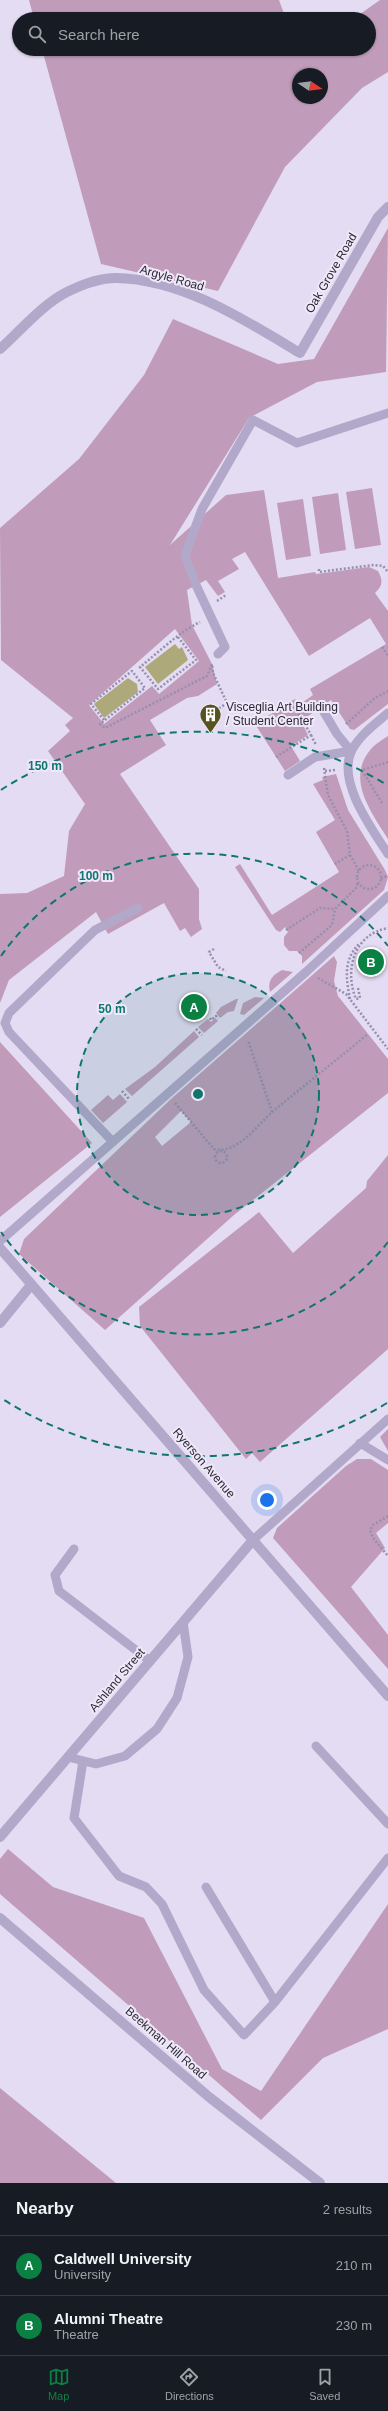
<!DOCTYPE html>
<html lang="en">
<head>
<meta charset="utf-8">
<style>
  :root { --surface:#171b24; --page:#242831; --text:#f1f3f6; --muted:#9ea1a6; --line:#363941; --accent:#0b8043 }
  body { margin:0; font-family:Arial,sans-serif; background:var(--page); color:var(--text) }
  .compass { position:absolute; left:292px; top:68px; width:36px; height:36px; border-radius:50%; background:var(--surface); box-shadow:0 1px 3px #0004; rotate:103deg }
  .you { position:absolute; left:267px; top:1500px; width:14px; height:14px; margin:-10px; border:3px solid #fff; border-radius:50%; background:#1a73e8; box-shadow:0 0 0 6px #1a73e833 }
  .badge { display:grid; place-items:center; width:26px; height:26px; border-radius:50%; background:var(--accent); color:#fff; font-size:13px; font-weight:700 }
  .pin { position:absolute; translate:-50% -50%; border:2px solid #fff; box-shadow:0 1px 4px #0006 }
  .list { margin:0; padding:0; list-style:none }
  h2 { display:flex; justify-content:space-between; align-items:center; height:52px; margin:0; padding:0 16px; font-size:17px }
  h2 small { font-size:13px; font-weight:400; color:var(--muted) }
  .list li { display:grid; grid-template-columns:26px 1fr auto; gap:12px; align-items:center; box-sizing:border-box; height:60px; padding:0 16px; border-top:1px solid var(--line) }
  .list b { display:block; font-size:15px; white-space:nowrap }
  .list p { margin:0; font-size:13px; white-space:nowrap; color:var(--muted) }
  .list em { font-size:13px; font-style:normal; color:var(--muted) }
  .icon { flex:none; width:22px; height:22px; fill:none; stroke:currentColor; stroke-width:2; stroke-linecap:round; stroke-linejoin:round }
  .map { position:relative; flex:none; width:388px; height:2183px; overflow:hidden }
  .search { position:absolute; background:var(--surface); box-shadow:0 1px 3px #0004; left:12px; right:12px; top:12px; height:44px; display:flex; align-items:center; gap:10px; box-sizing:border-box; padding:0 14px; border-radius:22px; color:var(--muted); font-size:15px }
  .sheet { height:172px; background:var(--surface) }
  nav { display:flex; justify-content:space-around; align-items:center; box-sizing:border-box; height:56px; border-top:1px solid var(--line); background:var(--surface); font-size:11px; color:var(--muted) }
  nav a { display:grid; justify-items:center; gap:2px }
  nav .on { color:var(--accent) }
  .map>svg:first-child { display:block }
  .green { fill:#c09cba; fill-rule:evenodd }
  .water { fill:#aea97b }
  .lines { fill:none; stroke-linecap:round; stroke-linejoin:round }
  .path { stroke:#978eb0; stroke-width:2.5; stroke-dasharray:2 2; stroke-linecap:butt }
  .service { stroke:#b2a8ca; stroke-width:9 }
  .minor { stroke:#b2a8ca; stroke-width:10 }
  .ring { fill:none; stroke:#0f766e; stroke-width:2; stroke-dasharray:7 5 }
  .labels { text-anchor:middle; stroke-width:4; stroke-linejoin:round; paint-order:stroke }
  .street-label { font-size:12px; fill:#2b2836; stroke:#efe8f9 }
  .poi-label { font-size:12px; fill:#2b2836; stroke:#efe8f9; text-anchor:start }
  .centre { fill:#0f766e; stroke:#efe8f9; stroke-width:2 }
  .ring-label { font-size:12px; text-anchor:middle; font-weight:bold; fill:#0f766e; stroke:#efe8f9; stroke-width:4; stroke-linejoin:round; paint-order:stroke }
</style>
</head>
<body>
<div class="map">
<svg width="388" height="2183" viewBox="0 0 388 2183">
  <rect width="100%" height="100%" fill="#e4dcf2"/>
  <path class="green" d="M29 0H279L286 19H34Z
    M380 0H388V72L362 88 285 167 218 291 101 264 42 49H296L299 56 309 49H369V19H353ZM298 74H322V98H298Z
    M388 228 386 372 317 382 249 418 170 545 226 495 264 490 278 578 315 572 316 574 369 567 378 571C383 580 383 586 375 593L388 611V704L354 730 350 729 331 700 301 721 308 735 291 746 300 761 285 771 255 724 295 699 299 705 313 695 310 689 386 644 370 618 309 656 245 552 232 559 239 569 218 581 225 592 218 596 206 580 187 590 192 625 212 664 217 684 198 696 187 698 150 720 166 745 120 774 199 889V919L202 929 191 937 185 928 180 931 164 903 108 934 96 912 9 980 0 1003V894L27 893 64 876 69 831 85 804 48 751 70 731 65 725 73 718 1 660 0 528 79 459 144 375 173 319 278 364 314 359ZM175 629 199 661 159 694 152 686 104 724 89 705Z
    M372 488 381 545 355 549 346 492Z
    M338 493 346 550 320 554 312 497Z
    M303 499 311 556 286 560 277 503Z
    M388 736V839C372 813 345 779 371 749 375 744 382 740 388 736Z
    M336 774 348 810 385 870 388 877 384 890 302 964V956L297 951H289L284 945V937L288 932 285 927 280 932 276 930 235 867 240 864 272 915 339 872 316 832 335 820 313 784 323 780 322 777Z
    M334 956 337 962 334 981 338 996 388 1059V1093L234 1215 105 1330 19 1254 24 1239 171 1099ZM181 1111 191 1122 162 1146 155 1137Z
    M282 970 293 972 270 992C267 980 273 975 282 970Z
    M255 997 264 998 244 1015 240 1014 243 1003Z
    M236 999H238L234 1011 228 1012 220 1018 216 1013 221 1007Z
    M215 1018 218 1021 204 1033 198 1027 208 1019 211 1022Z
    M194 1031 199 1037 132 1096 125 1089 155 1067Z
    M0 1042 92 1143 0 1217Z
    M120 1094 127 1102 103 1123 91 1110 108 1095 113 1100Z
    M388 1155V1349L260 1462 252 1453 246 1459 140 1326 139 1307 259 1212 293 1253 366 1188 367 1181Z
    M388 1429V1451L380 1437Z
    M357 1459H371L388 1470V1523L376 1533 385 1548 351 1587 388 1635V1669L273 1538 277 1528 346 1466Z
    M8 1849 53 1887 144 1918 222 2069 261 2091 388 1904V2029L323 2058 261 2120 0 1894V1859Z
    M0 2088 116 2183H0Z"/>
  <path class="water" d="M175 644 179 649 182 647 188 660 158 684 145 667Z
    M128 678 137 684 138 692 104 718 94 704Z"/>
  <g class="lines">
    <path class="path" d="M319 569V572L374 565 383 566 388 572
      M217 601 226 595
      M178 637 196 660 158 689 140 667C159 652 178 633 200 622
      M382 647 388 655
      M104 720 91 704 132 671 145 688 100 724 105 728 207 676 212 664 213 673 227 703 201 720
      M346 724 375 698 388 691
      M311 735 316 745
      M276 757 311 735 291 701
      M324 768 328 795 347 831 350 855 335 864
      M325 771 336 770
      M382 803 362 770 388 762
      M350 855 359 871
      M357 877a12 12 0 1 1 24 0a12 12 0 1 1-24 0Z
      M381 879 388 875
      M286 930 320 908 335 909 356 888 358 882
      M214 949 209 952 218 967 226 971
      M299 953 332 925 335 909
      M318 978 346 994 388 1049
      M358 988 360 998 356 999C344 970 354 934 388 928
      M350 999C346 978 343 959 360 943
      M210 1018 211 1020 216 1016 218 1019
      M196 1029 202 1035
      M122 1091 129 1099
      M175 1103 214 1149C236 1155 257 1126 272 1112L248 1040
      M272 1112 368 1034
      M215 1157a6 6 0 1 1 12 0a6 6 0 1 1-12 0Z
      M388 1516 373 1525 370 1530 373 1538 388 1556"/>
    <path class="service" d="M218 654 225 647 196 585 185 555 202 509 253 420 297 443 388 413
      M321 707 337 734 351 751
      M388 713C375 724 360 735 352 750 336 781 372 829 388 854
      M288 775 315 757 351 751
      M113 1142 9 1032 5 1023 9 1013 95 930 138 908
      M0 1241 306 972 388 896
      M360 1443 388 1460
      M253 1540 388 1419
      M74 1549 55 1575 59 1591 150 1661
      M316 1746 388 1824
      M68 1757 96 1764 125 1756 157 1729 177 1698 188 1657 183 1622
      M83 1761 74 1818 119 1876 146 1887 162 1904 204 1990 244 2035 275 2002 388 1858
      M206 1887 275 2002"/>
    <path class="minor" d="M0 349C19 332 44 303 67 292 81 285 100 278 116 278 182 279 245 320 300 353L378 217 388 207
      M0 1248 388 1696
      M0 1323 31 1285
      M0 1837 253 1540
      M0 1918 209 2097 320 2183"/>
  </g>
  <circle cx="198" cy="1094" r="121" fill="#0f766e" fill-opacity=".12"/>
  <g class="ring">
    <circle cx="198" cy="1094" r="121"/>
    <path d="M388 1242A241 241 0 0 1 1 1232M1 956A241 241 0 0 1 388 946"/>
    <path d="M387 1403A362 362 0 0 1 1 1398M1 790A362 362 0 0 1 387 785"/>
  </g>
  <defs>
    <symbol id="building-pin" viewBox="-11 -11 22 30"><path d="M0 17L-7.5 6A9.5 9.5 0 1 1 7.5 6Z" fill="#57531e" stroke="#efe8f9"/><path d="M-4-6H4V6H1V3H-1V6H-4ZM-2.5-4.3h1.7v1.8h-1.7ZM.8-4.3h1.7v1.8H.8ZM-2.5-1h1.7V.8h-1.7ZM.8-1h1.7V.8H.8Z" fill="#fff"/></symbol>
  </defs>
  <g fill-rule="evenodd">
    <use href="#building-pin" x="198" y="702" width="25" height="34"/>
  </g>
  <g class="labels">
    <g class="street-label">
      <text transform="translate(331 273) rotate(-60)" y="4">Oak Grove Road</text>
      <text transform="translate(172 278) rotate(16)" y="4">Argyle Road</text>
      <text transform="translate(204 1463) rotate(49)" y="4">Ryerson Avenue</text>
      <text transform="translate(117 1680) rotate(-50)" y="4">Ashland Street</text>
      <text transform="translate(166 2043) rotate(41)" y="4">Beekman Hill Road</text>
    </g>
    <g class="poi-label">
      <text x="226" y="711">Visceglia Art Building<tspan x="226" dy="14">/ Student Center</tspan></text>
    </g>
  </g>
  <circle cx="198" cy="1094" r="6" class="centre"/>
  <g class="ring-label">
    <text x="45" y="770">150 m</text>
    <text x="96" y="880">100 m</text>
    <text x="112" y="1013">50 m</text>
  </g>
</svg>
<svg class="compass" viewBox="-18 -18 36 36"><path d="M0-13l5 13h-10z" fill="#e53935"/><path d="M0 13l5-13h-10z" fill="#9ea1a6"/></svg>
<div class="you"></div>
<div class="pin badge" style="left:194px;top:1007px">A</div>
<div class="pin badge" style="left:371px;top:962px">B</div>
<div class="search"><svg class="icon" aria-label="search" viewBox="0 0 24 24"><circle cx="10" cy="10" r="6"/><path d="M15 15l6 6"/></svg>Search here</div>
</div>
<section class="sheet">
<h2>Nearby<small>2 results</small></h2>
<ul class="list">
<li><span class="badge">A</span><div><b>Caldwell University</b><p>University</p></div><em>210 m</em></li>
<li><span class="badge">B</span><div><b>Alumni Theatre</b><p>Theatre</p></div><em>230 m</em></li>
</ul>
</section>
<nav>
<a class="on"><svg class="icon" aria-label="map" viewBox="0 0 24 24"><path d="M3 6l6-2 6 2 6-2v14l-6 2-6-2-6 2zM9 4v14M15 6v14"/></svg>Map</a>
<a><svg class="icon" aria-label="directions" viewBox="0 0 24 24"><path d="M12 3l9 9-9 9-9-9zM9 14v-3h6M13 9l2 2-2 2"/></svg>Directions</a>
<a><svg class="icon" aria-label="saved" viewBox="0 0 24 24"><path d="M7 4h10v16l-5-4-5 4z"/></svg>Saved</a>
</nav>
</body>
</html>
